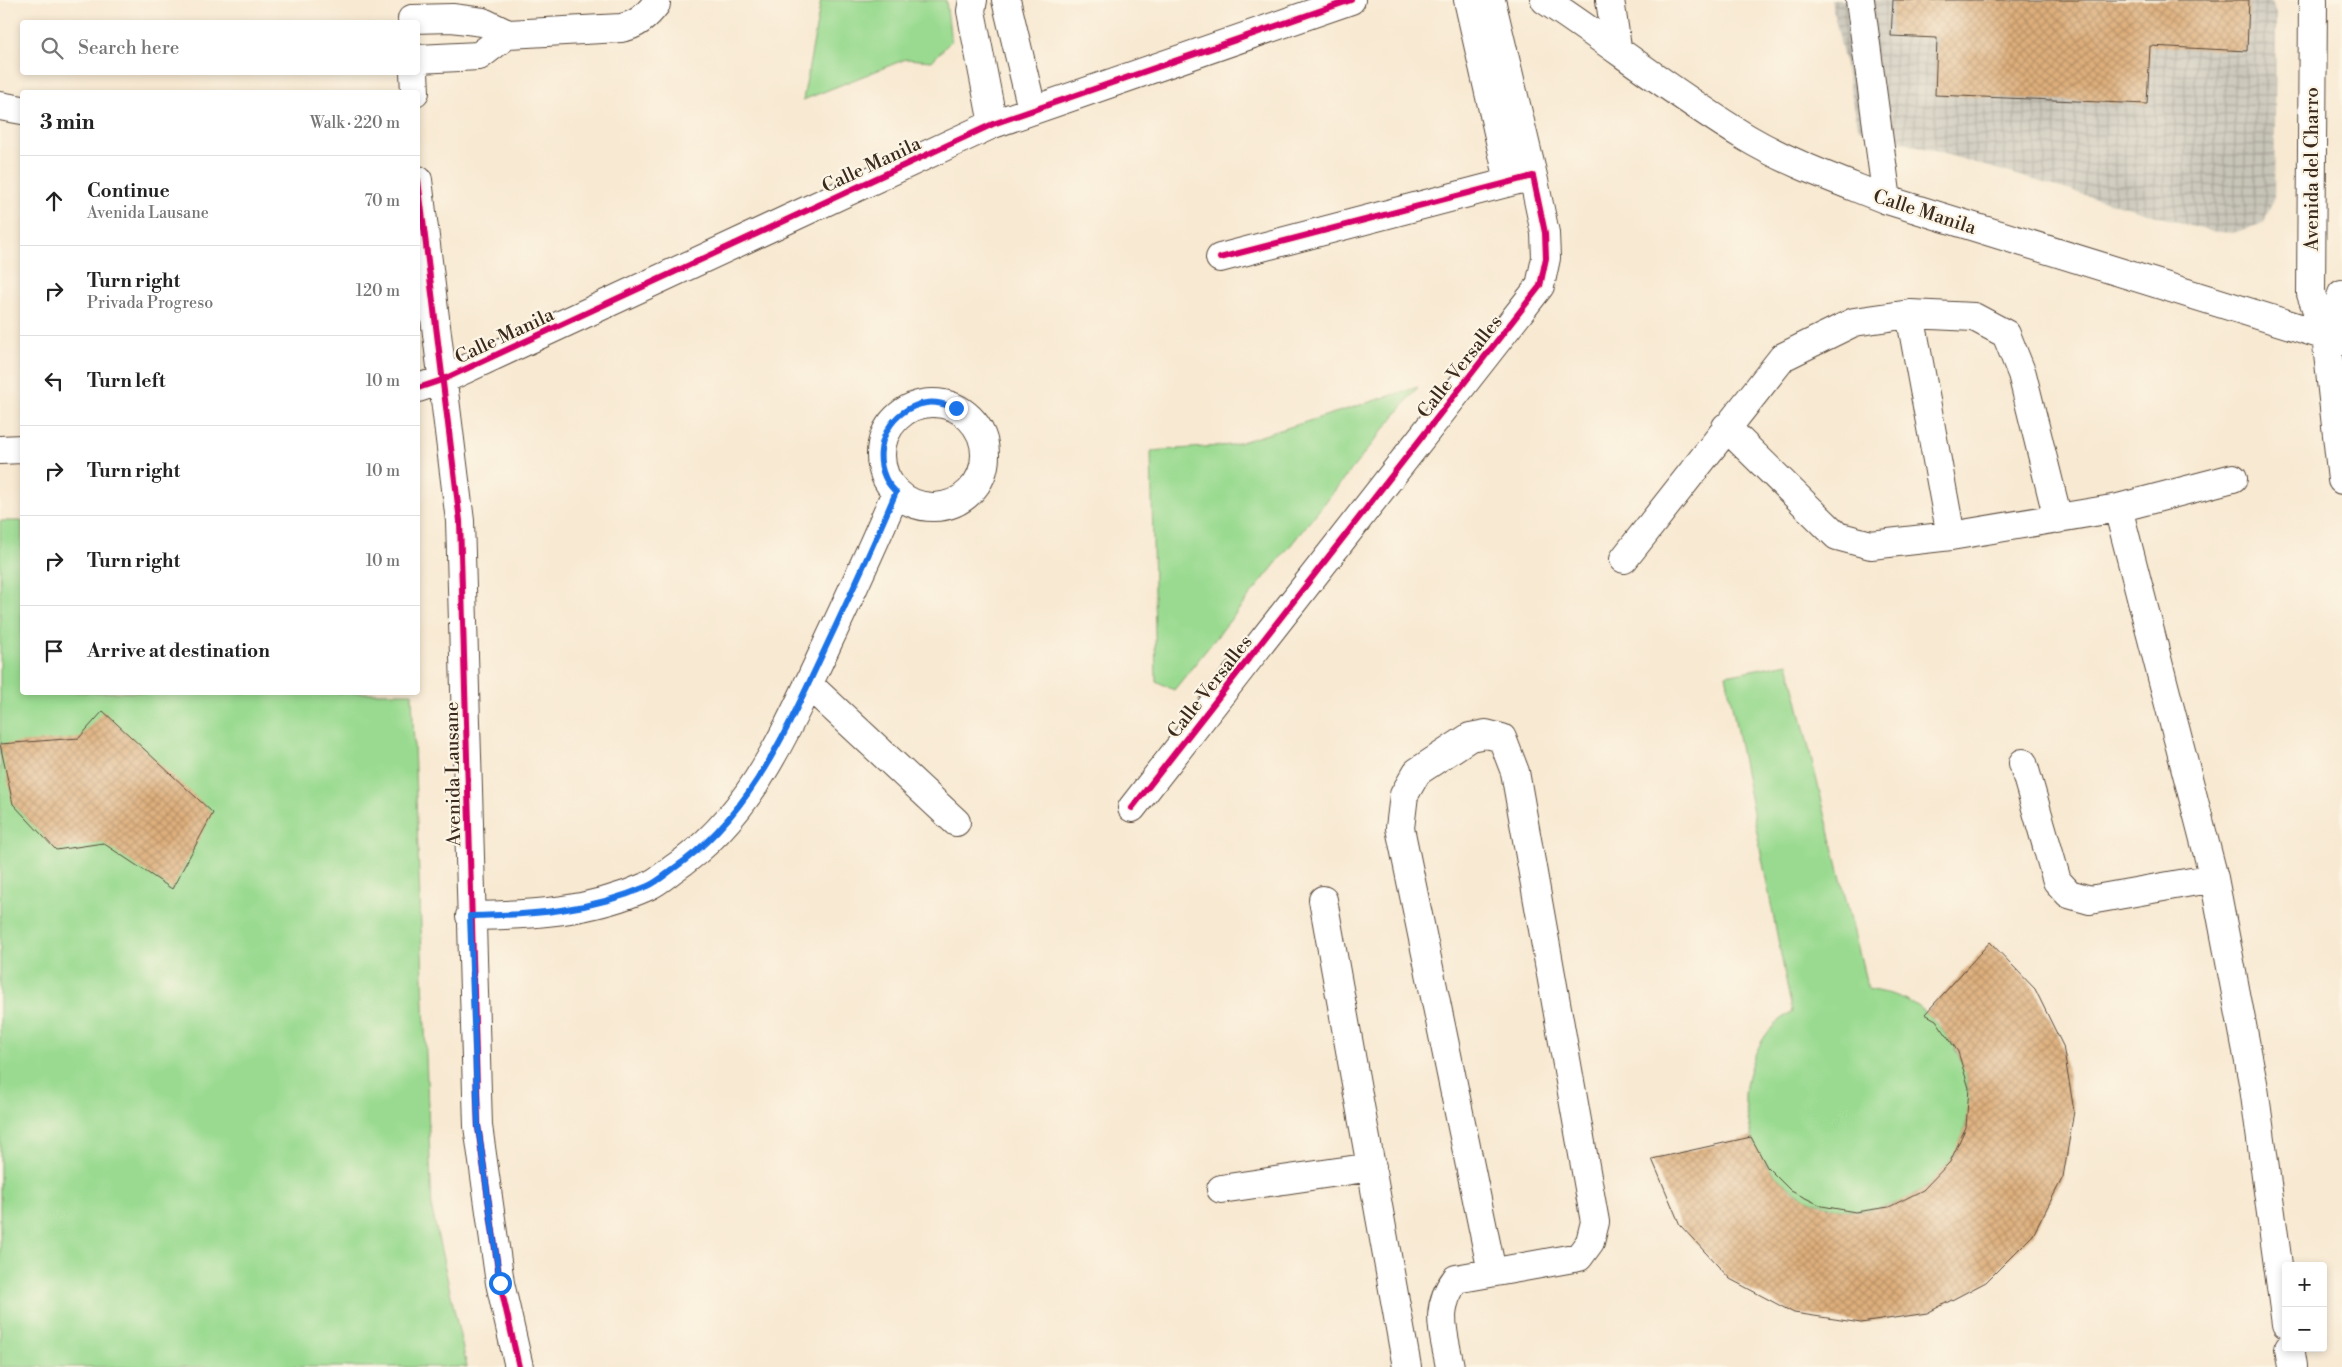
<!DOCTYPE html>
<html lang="en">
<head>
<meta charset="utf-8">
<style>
  :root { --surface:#fff; --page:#f6f6f6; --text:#222; --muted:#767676; --line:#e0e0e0 }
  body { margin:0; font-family:"Libre Bodoni",serif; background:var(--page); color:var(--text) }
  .controls { position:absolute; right:15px; bottom:15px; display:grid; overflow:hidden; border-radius:5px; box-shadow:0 2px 8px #0003 }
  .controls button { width:45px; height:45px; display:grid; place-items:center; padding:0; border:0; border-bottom:1px solid var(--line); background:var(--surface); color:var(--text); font:25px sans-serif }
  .stop { position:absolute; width:15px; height:15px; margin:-11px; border:4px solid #1a73e8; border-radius:50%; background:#fff }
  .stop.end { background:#1a73e8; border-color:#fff; box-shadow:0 1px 5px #0008 }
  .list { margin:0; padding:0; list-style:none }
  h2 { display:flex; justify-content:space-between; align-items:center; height:65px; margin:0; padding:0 20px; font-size:21px }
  h2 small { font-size:16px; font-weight:400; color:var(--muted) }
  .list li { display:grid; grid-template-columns:32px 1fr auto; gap:15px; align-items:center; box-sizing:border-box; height:90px; padding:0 20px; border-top:1px solid var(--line) }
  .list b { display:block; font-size:19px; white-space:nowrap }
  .list p { margin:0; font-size:16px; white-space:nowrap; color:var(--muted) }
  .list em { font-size:16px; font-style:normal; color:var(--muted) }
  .icon { flex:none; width:28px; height:28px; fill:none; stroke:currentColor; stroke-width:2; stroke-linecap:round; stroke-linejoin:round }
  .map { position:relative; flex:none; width:2342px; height:1367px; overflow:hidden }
  .search { position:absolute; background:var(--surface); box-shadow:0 2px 8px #0003; left:20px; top:20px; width:400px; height:55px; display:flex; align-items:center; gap:12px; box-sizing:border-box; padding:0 18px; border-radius:5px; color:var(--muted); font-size:19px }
  .panel { position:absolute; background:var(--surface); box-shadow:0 2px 8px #0003; left:20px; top:90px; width:400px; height:605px; border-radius:5px }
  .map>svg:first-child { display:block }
  .industrial { fill:url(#industrial-grid) }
  .green { fill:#9ada90; stroke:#6a8257 }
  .building { fill:url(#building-cross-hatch) }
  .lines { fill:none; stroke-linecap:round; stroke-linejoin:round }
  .minor-casing { stroke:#574739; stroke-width:30 }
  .minor { stroke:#fff; stroke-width:28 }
  .cycleway-casing { stroke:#fcf5e5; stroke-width:9 }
  .cycleway { stroke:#d6006c; stroke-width:6 }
  .route { stroke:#1a73e8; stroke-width:6 }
  .labels { text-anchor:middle; stroke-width:4.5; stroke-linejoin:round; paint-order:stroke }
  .street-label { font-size:19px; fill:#3b2a1e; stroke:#fcf5e5 }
</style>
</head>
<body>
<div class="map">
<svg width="2342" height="1367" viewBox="0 0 2342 1367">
  <defs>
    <pattern id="industrial-grid" width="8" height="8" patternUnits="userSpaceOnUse" patternTransform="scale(1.25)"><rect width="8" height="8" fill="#c7c4b8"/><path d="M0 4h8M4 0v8" fill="none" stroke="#a39f95"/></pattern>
    <pattern id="building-cross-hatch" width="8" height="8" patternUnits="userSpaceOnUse" patternTransform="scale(1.25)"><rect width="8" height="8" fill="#deaf7c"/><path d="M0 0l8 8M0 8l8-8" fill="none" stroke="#b58f65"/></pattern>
  </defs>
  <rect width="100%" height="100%" fill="#fcf5e5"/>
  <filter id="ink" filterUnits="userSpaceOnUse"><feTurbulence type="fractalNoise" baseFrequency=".02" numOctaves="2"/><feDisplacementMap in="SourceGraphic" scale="10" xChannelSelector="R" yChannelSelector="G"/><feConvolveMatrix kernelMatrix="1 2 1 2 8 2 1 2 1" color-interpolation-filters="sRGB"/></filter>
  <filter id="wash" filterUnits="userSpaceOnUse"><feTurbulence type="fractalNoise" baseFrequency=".0096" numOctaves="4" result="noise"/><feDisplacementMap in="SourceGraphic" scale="20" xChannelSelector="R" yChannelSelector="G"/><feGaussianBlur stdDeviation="1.12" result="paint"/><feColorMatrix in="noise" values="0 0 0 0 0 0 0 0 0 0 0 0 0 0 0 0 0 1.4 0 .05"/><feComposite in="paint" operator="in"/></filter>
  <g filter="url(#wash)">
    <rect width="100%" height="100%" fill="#f8e9d2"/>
    <path class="industrial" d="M1831 0H2271L2276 11 2274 197 2264 223 2233 233 2208 231 1859 129Z"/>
    <path class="green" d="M821 0H946L951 41 932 61 906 59 803 100Z
      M1418 387 1174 690 1156 681 1151 451 1232 445Z
      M0 521H22V692L412 693 432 1210 467 1367H0Z
      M1788 663 1868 989C1880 992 1894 994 1905 999 1922 1008 1936 1021 1947 1036 2016 1132 1908 1251 1804 1197 1778 1184 1755 1157 1750 1128 1748 1119 1746 1110 1745 1102 1744 1079 1755 1048 1769 1031 1775 1023 1785 1017 1792 1011L1726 675Z"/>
    <g id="blocks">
      <path class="building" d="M1893 0H2249L2247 51 2150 46 2147 104 1935 95 1937 38 1891 36Z
        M103 711 213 813 172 889 103 843 56 850 13 804 0 744 79 738Z
        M1990 942 2035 989 2063 1046 2074 1111 2063 1177 2033 1235 1986 1282 1927 1313 1861 1323 1794 1313 1730 1279 1680 1225 1652 1159 1751 1137 1767 1167 1791 1191 1822 1206 1855 1212 1889 1207 1923 1190 1950 1162 1966 1127 1969 1088 1958 1052 1936 1020 1925 1014Z"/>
    </g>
  </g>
  <g filter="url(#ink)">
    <use href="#blocks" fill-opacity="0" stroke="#574739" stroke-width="1"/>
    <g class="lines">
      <defs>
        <path id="minor" d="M973 0 971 11 993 124
          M1006 0 1032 109
          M1468 0 1509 181
          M1491 0 1533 176
          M1545 0C1613 45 1677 96 1747 138 1791 164 1840 181 1887 200L2342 341
          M1610 0 1617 47
          M1860 0 1887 200
          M2313 0 2311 294 2326 336
          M412 19 452 18 483 22 508 34 621 28C637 25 646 17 656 4V0
          M418 59 479 56 508 34
          M414 72 415 92
          M0 106 22 110
          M418 180 460 521 478 1126 500 1283 519 1367
          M2342 294 2326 336 2342 480
          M1910 314 1951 536
          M418 388 442 380 993 124 1351 0
          M881 455a52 52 0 1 1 104 0a52 52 0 1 1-104 0Z
          M1726 427 1837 536 1871 545 1951 536 2118 508 2214 878 2254 1088 2286 1324
          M0 450 22 449
          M2118 508 2233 478
          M1624 559 1783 357 1854 322 1910 314 1974 317 2006 334 2022 374 2058 519
          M808 684 956 822
          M2023 763 2057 881 2069 894 2090 900 2214 878
          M1132 808 1540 286 1546 258 1545 233 1533 176 1220 258
          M1323 900 1407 1367
          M470 916C532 915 591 912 648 886 657 882 665 875 673 869 750 818 786 731 824 651 849 598 873 546 896 492
          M1221 1189 1372 1167
          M2289 1348 2292 1367
          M1450 1367C1444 1333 1433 1309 1456 1279L1579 1257 1590 1242 1595 1222 1515 772 1502 738 1486 734 1470 737 1417 772 1404 795 1400 828 1492 1272"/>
      </defs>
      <use href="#minor" class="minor-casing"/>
      <use href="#minor" class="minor"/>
      <defs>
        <path id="cycleway" d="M418 180 460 521 478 1126 500 1283 519 1367
          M418 388 442 380 993 124 1351 0
          M1132 808 1540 286 1546 258 1545 233 1533 176 1220 258"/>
      </defs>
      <use href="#cycleway" class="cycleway-casing"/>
      <use href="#cycleway" class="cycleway"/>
    </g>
  </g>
  <g class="lines" filter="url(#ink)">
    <path class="route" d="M500 1283 478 1126 470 916C532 915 591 911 648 886 657 882 665 875 673 869 749 818 786 731 824 651 849 598 873 546 896 492 892 488 887 482 885 477 871 445 892 408 926 403 936 401 947 405 956 408"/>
  </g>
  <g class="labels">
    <g class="street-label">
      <text transform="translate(871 164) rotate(-25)" y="7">Calle Manila</text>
      <text transform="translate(2311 169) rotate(-90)" y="7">Avenida del Charro</text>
      <text transform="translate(1925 211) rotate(18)" y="7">Calle Manila</text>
      <text transform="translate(504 335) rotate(-25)" y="7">Calle Manila</text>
      <text transform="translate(1459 366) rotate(-52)" y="7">Calle Versalles</text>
      <text transform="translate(1209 686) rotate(-52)" y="7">Calle Versalles</text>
      <text transform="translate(452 774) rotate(-91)" y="7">Avenida Lausane</text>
    </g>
  </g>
</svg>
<div class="controls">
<button>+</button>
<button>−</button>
</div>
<div class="stop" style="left:500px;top:1283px"></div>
<div class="stop end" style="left:956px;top:408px"></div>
<div class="search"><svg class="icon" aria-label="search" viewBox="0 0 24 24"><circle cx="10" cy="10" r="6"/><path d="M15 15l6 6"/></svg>Search here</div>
<section class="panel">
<h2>3 min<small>Walk · 220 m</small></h2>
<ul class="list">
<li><svg class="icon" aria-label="ahead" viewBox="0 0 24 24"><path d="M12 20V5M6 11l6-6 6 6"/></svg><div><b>Continue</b><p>Avenida Lausane</p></div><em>70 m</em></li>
<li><svg class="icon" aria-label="right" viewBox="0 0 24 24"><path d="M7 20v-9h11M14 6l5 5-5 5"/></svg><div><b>Turn right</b><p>Privada Progreso</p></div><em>120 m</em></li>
<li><svg class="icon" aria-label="left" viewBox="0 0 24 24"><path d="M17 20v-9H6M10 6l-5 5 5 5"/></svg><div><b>Turn left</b></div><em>10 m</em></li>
<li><svg class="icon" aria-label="right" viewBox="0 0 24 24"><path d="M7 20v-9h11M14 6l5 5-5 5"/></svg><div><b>Turn right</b></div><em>10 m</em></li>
<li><svg class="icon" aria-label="right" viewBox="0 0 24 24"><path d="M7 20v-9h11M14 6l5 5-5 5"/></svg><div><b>Turn right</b></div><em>10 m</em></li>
<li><svg class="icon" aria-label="arrive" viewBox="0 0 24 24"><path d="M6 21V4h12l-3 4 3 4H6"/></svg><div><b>Arrive at destination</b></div></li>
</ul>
</section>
</div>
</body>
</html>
